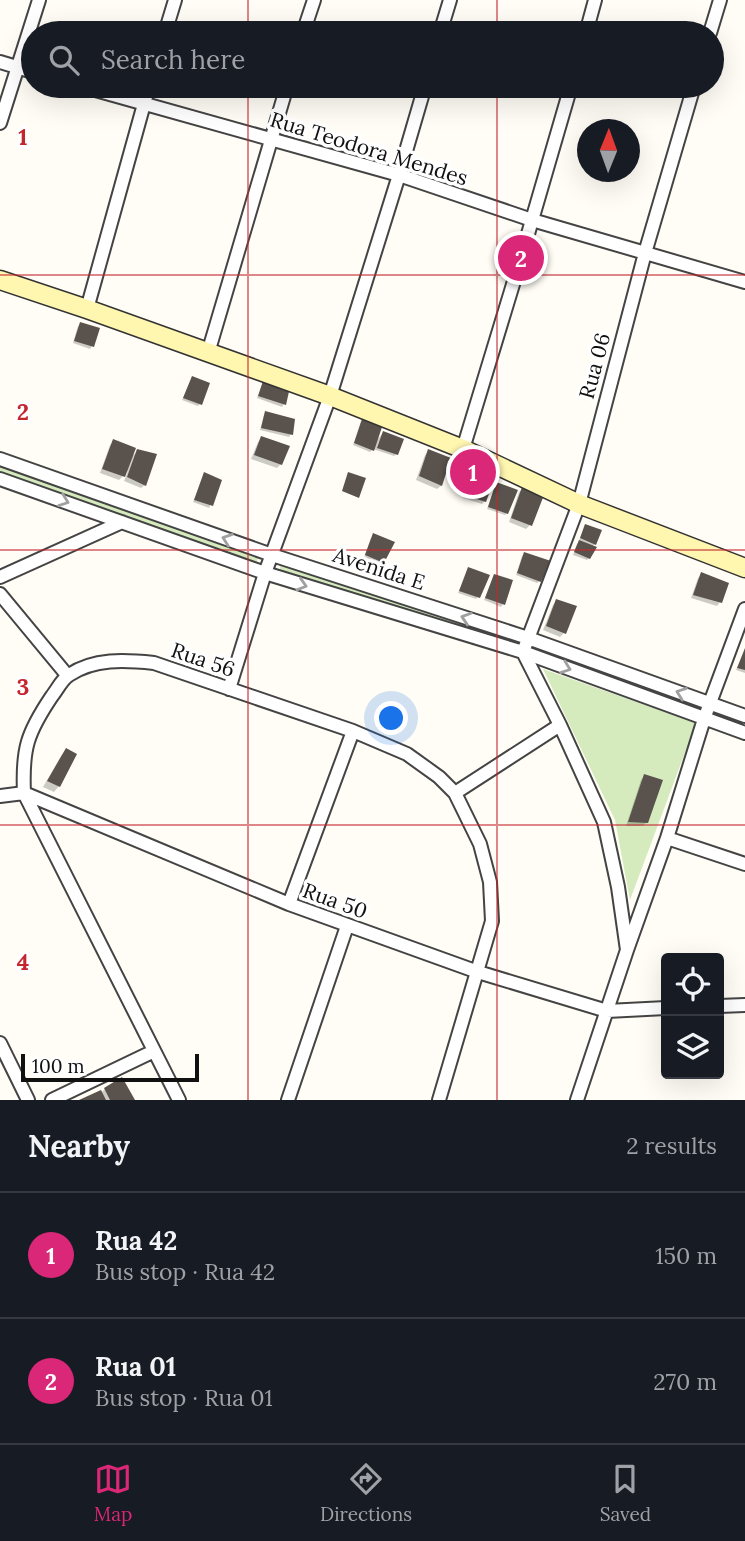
<!DOCTYPE html>
<html lang="en">
<head>
<meta charset="utf-8">
<style>
  :root { --surface:#171b24; --page:#242831; --text:#f1f3f6; --muted:#9ea1a6; --line:#363941; --accent:#db2777 }
  body { margin:0; font-family:Lora,serif; background:var(--page); color:var(--text) }
  .controls { position:absolute; right:21px; bottom:21px; display:grid; overflow:hidden; border-radius:7px; box-shadow:0 7px 28px #0002 }
  .controls button { width:63px; height:63px; display:grid; place-items:center; padding:0; border:0; border-bottom:2px solid var(--line); background:var(--surface); color:var(--text); font:35px sans-serif }
  .compass { position:absolute; left:577px; top:119px; width:63px; height:63px; border-radius:50%; background:var(--surface); box-shadow:0 7px 28px #0002; rotate:1deg }
  .scale { position:absolute; left:21px; bottom:18px; width:178px; box-sizing:border-box; padding-left:7px; border:4px solid #111; border-top:0; font-size:19px; line-height:24px; white-space:nowrap; color:#111; -webkit-text-stroke:5px #fff; paint-order:stroke }
  .you { position:absolute; left:392px; top:719px; width:24px; height:24px; margin:-18px; border:5px solid #fff; border-radius:50%; background:#1a73e8; box-shadow:0 0 0 10px #1a73e833 }
  .badge { display:grid; place-items:center; width:46px; height:46px; border-radius:50%; background:var(--accent); color:#fff; font-size:23px; font-weight:700 }
  .pin { position:absolute; translate:-50% -50%; border:4px solid #fff; box-shadow:0 2px 7px #0006 }
  .list { margin:0; padding:0; list-style:none }
  h2 { display:flex; justify-content:space-between; align-items:center; height:91px; margin:0; padding:0 28px; font-size:30px }
  h2 small { font-size:23px; font-weight:400; color:var(--muted) }
  .list li { display:grid; grid-template-columns:46px 1fr auto; gap:21px; align-items:center; box-sizing:border-box; height:126px; padding:0 28px; border-top:2px solid var(--line) }
  .list b { display:block; font-size:26px; white-space:nowrap }
  .list p { margin:0; font-size:23px; white-space:nowrap; color:var(--muted) }
  .list em { font-size:23px; font-style:normal; color:var(--muted) }
  .icon { flex:none; width:38px; height:38px; fill:none; stroke:currentColor; stroke-width:2; stroke-linecap:round; stroke-linejoin:round }
  .map { position:relative; flex:none; width:745px; height:1100px; overflow:hidden }
  .search { position:absolute; background:var(--surface); box-shadow:0 7px 28px #0002; left:21px; right:21px; top:21px; height:77px; display:flex; align-items:center; gap:18px; box-sizing:border-box; padding:0 24px; border-radius:38px; color:var(--muted); font-size:26px }
  .sheet { height:343px; background:var(--surface) }
  nav { display:flex; justify-content:space-around; align-items:center; box-sizing:border-box; height:98px; border-top:2px solid var(--line); background:var(--surface); font-size:19px; color:var(--muted) }
  nav a { display:grid; justify-items:center; gap:4px }
  nav .on { color:var(--accent) }
  .map>svg:first-child { display:block }
  .green { fill:#d5ebbd }
  .shadow { fill:#0003 }
  .building { fill:#5a524d }
  .lines { fill:none; stroke-linecap:round; stroke-linejoin:round }
  .street-casing { stroke:#444; stroke-width:16 }
  .secondary-casing { stroke:#333; stroke-width:21 }
  .street { stroke:#fff; stroke-width:12 }
  .secondary { stroke:#fff6b0; stroke-width:18 }
  .oneway { stroke:#a0a0a0 }
  .grid { fill:none; stroke:#c4262e; stroke-width:2; stroke-opacity:0.55 }
  .labels { text-anchor:middle; stroke-width:7; stroke-linejoin:round; paint-order:stroke }
  .street-label { font-size:21px; fill:#111; stroke:#fff }
  .grid-label { font-size:23px; text-anchor:middle; font-weight:bold; fill:#c4262e; stroke:#fff; stroke-width:7; stroke-linejoin:round; paint-order:stroke }
</style>
</head>
<body>
<div class="map">
<svg width="745" height="1100" viewBox="0 0 745 1100">
  <rect width="100%" height="100%" fill="#fffdf5"/>
  <path class="green" d="M0 466 116 508 253 554 258 557 256 565 0 473Z
    M280 565 291 567 482 631 501 639 293 576 280 570Z
    M532 647H536L700 706 702 707V711L532 652Z
    M543 669 696 723 630 900 615 820Z"/>
  <path class="shadow" d="M81 324 92 346 90 349 73 343 78 326Z
    M191 380 200 404 198 406 182 400Z
    M264 380 284 404 282 407 257 398Z
    M266 413 291 434 289 437 260 430 264 415Z
    M361 421 376 441 383 433 397 454 394 456 373 449 370 452 353 445Z
    M262 438 281 464 277 468 251 459 258 442Z
    M114 441 129 459 138 451 145 485 141 488 124 481 128 471 119 480 100 473 110 445Z
    M429 451 449 459 441 486 437 489 416 480 425 455Z
    M204 475 220 481 209 508 193 502Z
    M472 477 485 501 482 504 463 498Z
    M495 487 507 513 505 515 487 509Z
    M523 489 530 525 526 529 509 522 519 492Z
    M586 526 595 544 592 547 589 558 587 560 573 555 577 544 580 541 579 540Z
    M371 538 383 562 380 564 364 557Z
    M525 554 540 581 537 583 516 575 522 556Z
    M469 569 478 597 476 599 458 593Z
    M702 574 720 602 717 606 691 598 698 578Z
    M494 576 511 581 503 604 501 607 484 600Z
    M557 601 564 633 560 637 543 630 553 605Z
    M745 650V673L736 670Z
    M66 750 59 786 54 792 43 787 61 756Z
    M645 776 647 822 643 826H626L641 780Z
    M105 1089 133 1100H83L101 1093Z"/>
  <path class="building" d="M80 322 100 328 94 347 74 341Z
    M192 376 210 383 202 405 183 398Z
    M264 378 290 387 286 405 258 396Z
    M265 411 295 419 293 435 261 428Z
    M363 416 383 424 374 451 354 443Z
    M383 431 404 439 398 455 377 448Z
    M261 436 290 446 282 465 254 455Z
    M113 439 136 448 125 477 102 469Z
    M137 449 157 454 146 486 127 477Z
    M428 449 451 458 442 486 419 476Z
    M204 472 222 480 213 506 194 500Z
    M348 472 366 478 359 498 342 491Z
    M473 472 494 480 486 502 464 495Z
    M496 482 518 490 508 514 488 507Z
    M522 487 544 495 532 526 511 518Z
    M585 524 602 530 596 545 580 538Z
    M373 533 395 542 384 563 365 555Z
    M579 540 597 547 590 559 574 552Z
    M524 552 551 561 541 582 517 573Z
    M468 567 490 575 480 598 459 591Z
    M701 572 729 583 722 603 693 595Z
    M494 574 513 580 505 605 485 598Z
    M556 599 577 606 566 634 546 626Z
    M745 648V670L737 668Z
    M66 748 77 754 60 787 47 781Z
    M644 774 663 780 648 823 628 822Z
    M122 1077 135 1100H110L104 1088Z
    M101 1090 106 1100H79Z"/>
  <g class="lines">
    <defs>
      <path id="street" d="M165 33 175 0
        M303 33 314 0
        M440 33 450 0
        M586 33 595 0
        M710 33 720 0
        M0 62 33 72
        M81 86 399 175 532 220 745 282
        M0 123 39 0
        M87 309 149 86
        M208 353 287 86
        M463 449 521 258 571 86
        M0 459 272 555 528 638 745 716
        M0 479 265 573 523 652 745 733
        M0 577 122 522
        M0 594 67 675
        M229 689 265 573 330 396 399 175 425 86
        M455 793 560 725
        M0 796 24 793 289 904 478 972 607 1011 666 1008
        M667 838 745 864
        M289 904 353 731
        M627 950 618 887 604 822 560 725 523 652 579 504 645 253 694 86
        M719 1006 745 1005
        M0 1043 28 1100
        M52 1100 154 1051
        M179 1100 24 793C22 749 27 733 52 696 57 690 62 679 69 675 94 658 125 660 154 663L353 731 407 754 439 777 455 793 480 844 490 882 492 921 439 1100
        M288 1100 347 926
        M577 1100 627 950 667 838 704 719 745 609"/>
      <path id="secondary" d="M0 280 87 309 330 396 463 449 579 504 745 568"/>
    </defs>
    <use href="#street" class="street-casing"/>
    <use href="#secondary" class="secondary-casing"/>
    <use href="#street" class="street"/>
    <use href="#secondary" class="secondary"/>
  </g>
  <defs><path id="oneway-chevron" d="M-2-3.5L2.5 0L-2 3.5" fill="none" stroke-width="1.6" stroke-linecap="round" stroke-linejoin="round" transform="scale(1.75)"/></defs>
  <g class="oneway">
    <use href="#oneway-chevron" transform="translate(64 501) rotate(20)"/>
    <use href="#oneway-chevron" transform="translate(227 539) rotate(-161)"/>
    <use href="#oneway-chevron" transform="translate(302 585) rotate(17)"/>
    <use href="#oneway-chevron" transform="translate(466 618) rotate(-162)"/>
    <use href="#oneway-chevron" transform="translate(566 668) rotate(20)"/>
    <use href="#oneway-chevron" transform="translate(681 693) rotate(-160)"/>
  </g>
  <path class="grid" d="M248 0V33M497 0V33M248 86V1100M497 86V1100M0 275H745M0 550H745M0 825H745"/>
  <g class="labels">
    <g class="street-label">
      <text transform="translate(369 149) rotate(17)" y="7">Rua Teodora Mendes</text>
      <text transform="translate(595 366) rotate(-75)" y="7">Rua 06</text>
      <text transform="translate(379 569) rotate(18)" y="7">Avenida E</text>
      <text transform="translate(203 660) rotate(19)" y="7">Rua 56</text>
      <text transform="translate(335 901) rotate(20)" y="7">Rua 50</text>
    </g>
  </g>
  <g class="grid-label">
    <text x="23" y="145">1</text>
    <text x="23" y="420">2</text>
    <text x="23" y="695">3</text>
    <text x="23" y="970">4</text>
  </g>
</svg>
<div class="controls">
<button><svg class="icon" aria-label="locate" viewBox="0 0 24 24"><circle cx="12" cy="12" r="6"/><path d="M12 2v4M12 18v4M2 12h4M18 12h4"/></svg></button>
<button><svg class="icon" aria-label="layers" viewBox="0 0 24 24"><path d="M12 4l9 5-9 5-9-5zM3 14l9 5 9-5"/></svg></button>
</div>
<svg class="compass" viewBox="-18 -18 36 36"><path d="M0-13l5 13h-10z" fill="#e53935"/><path d="M0 13l5-13h-10z" fill="#9ea1a6"/></svg>
<div class="scale">100 m</div>
<div class="you"></div>
<div class="pin badge" style="left:473px;top:472px">1</div>
<div class="pin badge" style="left:521px;top:258px">2</div>
<div class="search"><svg class="icon" aria-label="search" viewBox="0 0 24 24"><circle cx="10" cy="10" r="6"/><path d="M15 15l6 6"/></svg>Search here</div>
</div>
<section class="sheet">
<h2>Nearby<small>2 results</small></h2>
<ul class="list">
<li><span class="badge">1</span><div><b>Rua 42</b><p>Bus stop · Rua 42</p></div><em>150 m</em></li>
<li><span class="badge">2</span><div><b>Rua 01</b><p>Bus stop · Rua 01</p></div><em>270 m</em></li>
</ul>
</section>
<nav>
<a class="on"><svg class="icon" aria-label="map" viewBox="0 0 24 24"><path d="M3 6l6-2 6 2 6-2v14l-6 2-6-2-6 2zM9 4v14M15 6v14"/></svg>Map</a>
<a><svg class="icon" aria-label="directions" viewBox="0 0 24 24"><path d="M12 3l9 9-9 9-9-9zM9 14v-3h6M13 9l2 2-2 2"/></svg>Directions</a>
<a><svg class="icon" aria-label="saved" viewBox="0 0 24 24"><path d="M7 4h10v16l-5-4-5 4z"/></svg>Saved</a>
</nav>
</body>
</html>
